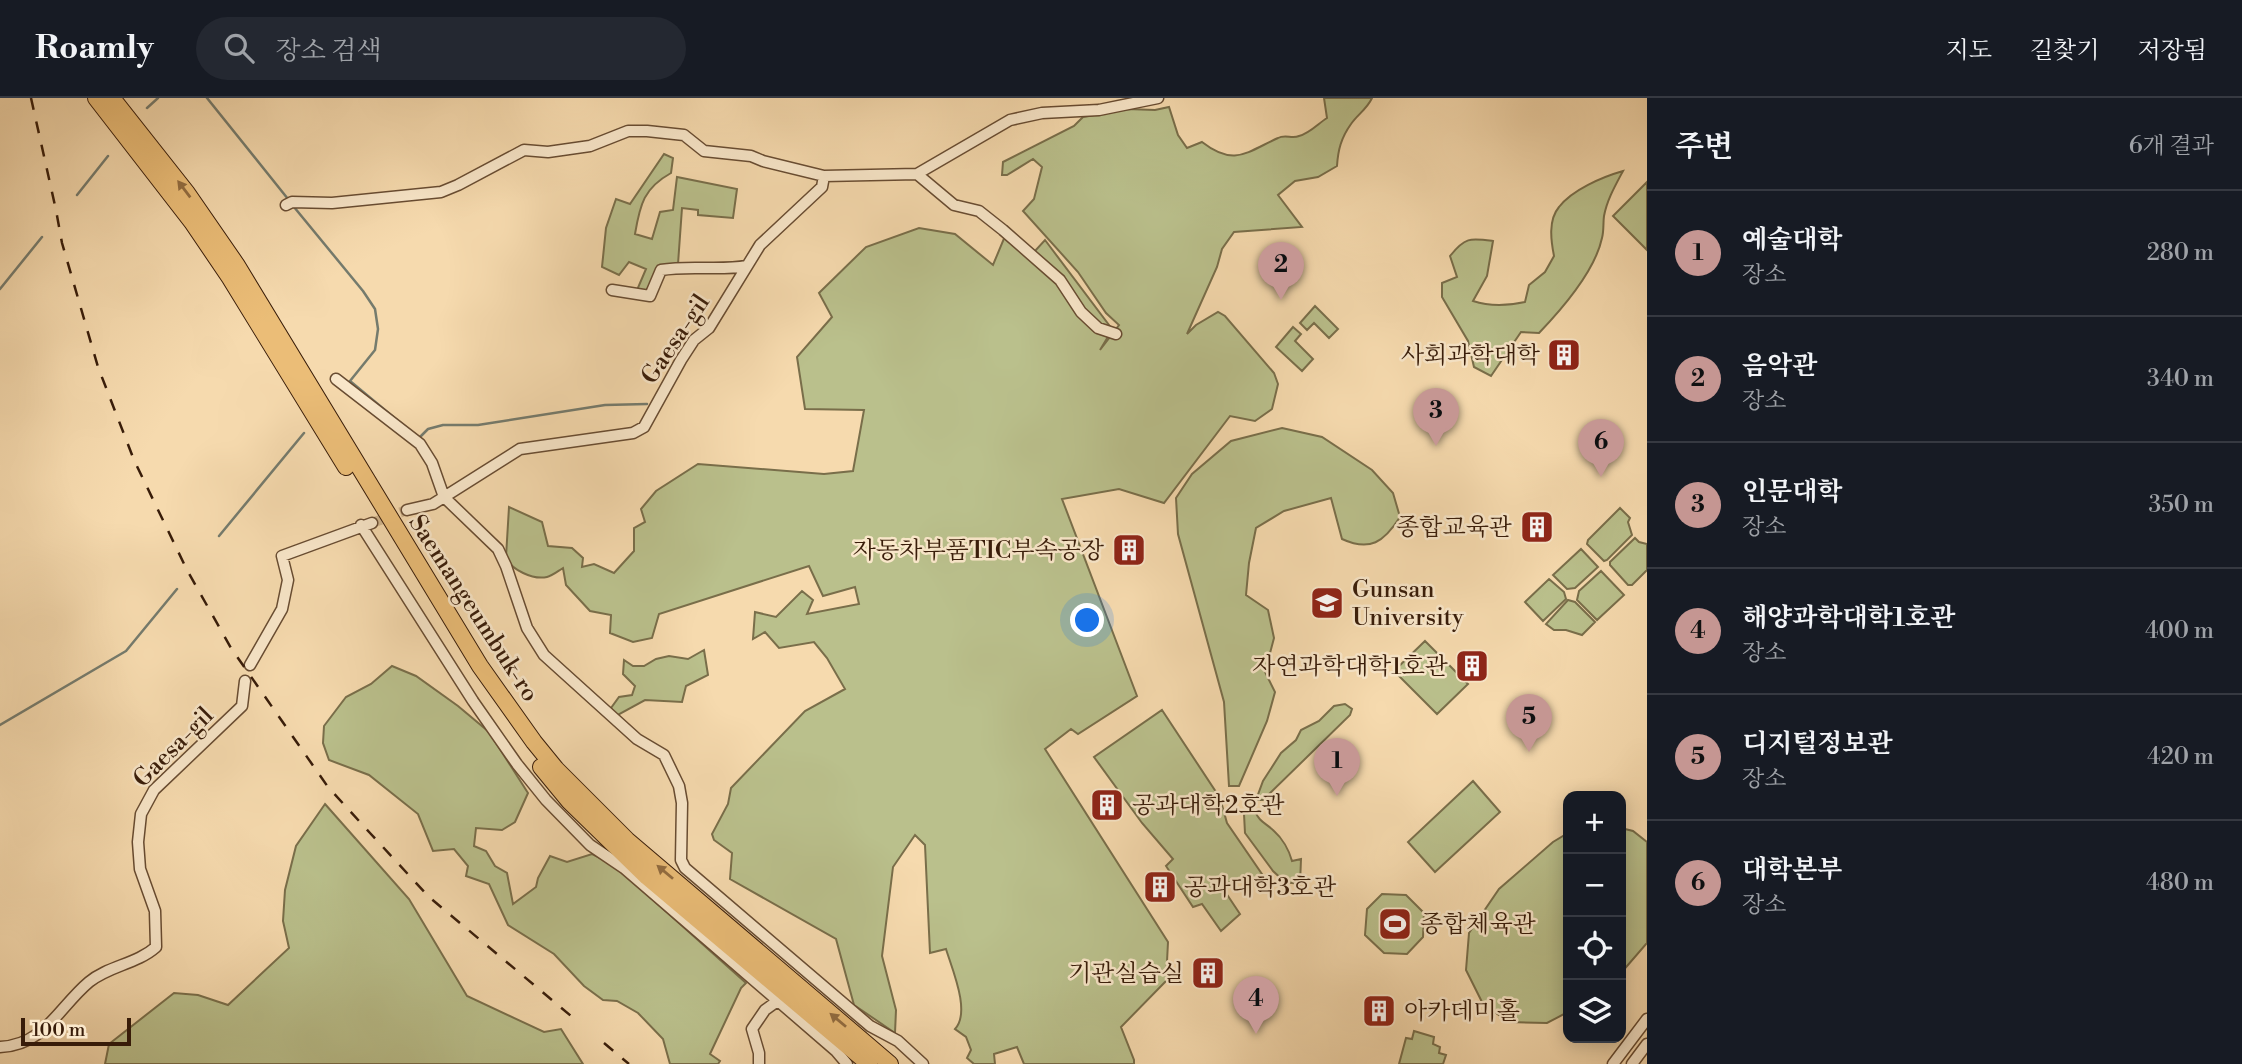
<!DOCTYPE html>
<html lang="ko">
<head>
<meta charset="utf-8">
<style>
  :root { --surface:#171b24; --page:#242831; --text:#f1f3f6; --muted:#9ea1a6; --line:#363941; --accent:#c59692 }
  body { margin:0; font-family:"Libre Bodoni","Noto Serif KR",serif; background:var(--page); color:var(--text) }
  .controls { position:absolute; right:21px; bottom:21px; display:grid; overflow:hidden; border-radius:14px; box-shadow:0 4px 18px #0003 }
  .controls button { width:63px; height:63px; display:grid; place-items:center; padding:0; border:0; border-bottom:2px solid var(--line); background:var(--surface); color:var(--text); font:35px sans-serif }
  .scale { position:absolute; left:21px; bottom:18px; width:110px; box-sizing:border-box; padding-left:7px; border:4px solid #381c09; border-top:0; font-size:19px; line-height:24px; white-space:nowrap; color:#381c09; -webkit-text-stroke:5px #f9e7ca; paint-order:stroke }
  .you { position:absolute; left:1088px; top:523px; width:24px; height:24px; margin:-18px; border:5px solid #fff; border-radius:50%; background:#1a73e8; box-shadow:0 0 0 10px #1a73e833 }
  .badge { display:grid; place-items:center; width:46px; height:46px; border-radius:50%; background:var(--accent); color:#111; font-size:23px; font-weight:700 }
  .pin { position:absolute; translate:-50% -58px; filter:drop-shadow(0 2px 4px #0008) }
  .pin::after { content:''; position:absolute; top:37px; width:24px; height:21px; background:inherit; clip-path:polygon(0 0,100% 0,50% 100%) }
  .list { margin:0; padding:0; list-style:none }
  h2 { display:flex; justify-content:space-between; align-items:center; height:91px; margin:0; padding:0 28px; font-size:30px }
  h2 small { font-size:23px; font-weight:400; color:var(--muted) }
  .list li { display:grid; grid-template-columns:46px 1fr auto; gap:21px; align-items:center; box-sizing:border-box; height:126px; padding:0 28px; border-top:2px solid var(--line) }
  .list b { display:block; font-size:26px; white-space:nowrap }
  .list p { margin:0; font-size:23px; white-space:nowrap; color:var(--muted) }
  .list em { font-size:23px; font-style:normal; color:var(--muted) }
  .icon { flex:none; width:38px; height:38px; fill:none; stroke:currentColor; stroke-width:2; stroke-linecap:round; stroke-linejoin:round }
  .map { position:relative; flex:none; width:1647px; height:966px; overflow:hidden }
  header { display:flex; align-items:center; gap:42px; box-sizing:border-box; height:98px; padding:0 35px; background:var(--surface); border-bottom:2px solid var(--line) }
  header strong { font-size:33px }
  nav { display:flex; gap:38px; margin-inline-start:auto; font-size:24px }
  .search { width:490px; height:63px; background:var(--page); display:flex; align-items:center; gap:18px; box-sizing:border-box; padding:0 24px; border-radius:38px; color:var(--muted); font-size:26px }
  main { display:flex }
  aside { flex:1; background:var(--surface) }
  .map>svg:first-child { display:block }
  .green { fill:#bac08c; stroke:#796e4a; stroke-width:2 }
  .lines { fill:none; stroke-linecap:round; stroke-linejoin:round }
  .stream { stroke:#757b6d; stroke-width:2.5 }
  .minor-tunnel { stroke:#d0b48d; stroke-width:10; stroke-dasharray:10 5; stroke-linecap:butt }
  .minor-casing { stroke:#684c32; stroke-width:13 }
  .highway-casing { stroke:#381c09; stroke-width:18 }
  .minor { stroke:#f9e7ca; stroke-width:10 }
  .highway { stroke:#ebbd77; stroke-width:16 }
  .rail { stroke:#381c09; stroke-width:2.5; stroke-dasharray:12 12; stroke-linecap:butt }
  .oneway { fill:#926c40 }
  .labels { text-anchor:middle; stroke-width:5; stroke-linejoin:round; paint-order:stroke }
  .street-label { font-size:24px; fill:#381c09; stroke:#f9e7ca }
  .poi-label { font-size:24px; fill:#381c09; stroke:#f9e7ca; text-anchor:end }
</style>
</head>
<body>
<header>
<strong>Roamly</strong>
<div class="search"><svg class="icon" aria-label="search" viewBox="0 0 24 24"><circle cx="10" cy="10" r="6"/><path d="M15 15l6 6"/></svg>장소 검색</div>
<nav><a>지도</a><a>길찾기</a><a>저장됨</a></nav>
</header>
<main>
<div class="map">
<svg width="1647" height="966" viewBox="0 0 1647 966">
  <rect width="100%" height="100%" fill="#f6daae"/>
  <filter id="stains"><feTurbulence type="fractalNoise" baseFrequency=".00286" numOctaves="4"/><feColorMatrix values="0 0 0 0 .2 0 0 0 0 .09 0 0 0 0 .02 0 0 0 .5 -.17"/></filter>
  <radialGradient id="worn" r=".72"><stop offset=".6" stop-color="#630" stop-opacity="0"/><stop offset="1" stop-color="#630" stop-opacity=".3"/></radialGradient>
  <path class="green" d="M1324 0H1372C1367 11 1357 17 1351 26 1341 40 1338 52 1337 68L1318 79 1295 83 1278 97 1302 129 1234 134 1222 151 1217 169 1187 236 1196 227 1218 214 1225 218 1274 275 1278 286 1272 311 1255 323 1230 318 1164 405 1119 391 1062 401 1137 598 1078 636 1071 631 1045 651 1168 844 1166 883 1121 929 1134 962V966H1024L1017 949 994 956 995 966H974L967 960 971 952 966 939 955 931C971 914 952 871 946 851L930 855 925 747 915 737 893 769 882 858 896 912 895 935 854 907 836 841 730 781 732 755 714 742 712 736 728 706 731 690 805 613 845 591 827 560 814 544 779 550 765 534 753 541 755 514 776 519 802 493 813 502 807 516 859 506 855 489 823 498 809 468 659 516 652 540 633 544 610 535 611 517 590 513 566 487 563 470C558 473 552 478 547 479 533 482 511 472 506 459L509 409 542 424 548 448 572 450 583 460 582 469 594 466 614 475 634 453V430L645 424 641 411 656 393 698 366 824 376 853 373 864 312 805 311 797 259 832 219 819 195 866 149 919 130 955 136 993 167 1005 138 1042 167 1109 237 1100 252 1119 227 1106 215 1078 174 1023 113 1034 101 1042 69 1033 61 1007 77H1002L1003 64 1074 28 1083 19 1127 11 1155 12 1169 9 1178 37 1187 50 1202 44C1234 69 1247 54 1278 40 1285 36 1292 41 1299 38 1309 36 1319 25 1327 20Z
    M664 56 673 60 671 75C644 90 640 106 635 136L652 141 660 114 673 112 677 79 737 91 733 120 698 117V112L682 110 678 166 657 170 649 195 637 192 646 171 629 164 619 177 602 169 606 130 616 101 630 106Z
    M1623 73C1615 88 1607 102 1604 118 1603 125 1604 133 1602 140 1595 173 1562 211 1539 235L1521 234 1491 278 1474 269 1468 243 1442 199V185L1457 179 1450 158C1465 139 1470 140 1493 143L1487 178 1473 203C1491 209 1507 208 1525 204L1529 187 1545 174 1554 158C1551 143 1548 122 1559 109 1572 92 1602 79 1623 73Z
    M1647 84V152L1613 118Z
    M1045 142 1112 231 1097 226 1034 154Z
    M1315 208 1338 231 1329 240 1314 225 1307 232 1300 225Z
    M1293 229 1301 236 1295 243 1313 261 1302 273 1276 249Z
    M1282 330 1322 339 1372 372 1393 395 1400 419C1384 444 1370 454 1342 441L1331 400 1284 413 1256 430 1249 465 1246 497 1268 512 1274 540 1265 574 1275 594 1267 623 1239 688H1229L1224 604 1178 436 1176 400 1192 376 1231 343Z
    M1620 410 1630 420 1628 424 1632 437 1607 462 1604 463 1587 446 1588 442Z
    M1635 440 1639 444 1647 446V472L1632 487H1628L1610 467V464Z
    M1581 451 1598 469 1575 490 1567 491 1553 477Z
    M1601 473 1624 497 1597 522 1577 502 1579 493Z
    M1549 481 1564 494 1566 501 1543 523 1525 504Z
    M1568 502 1575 504 1595 524 1582 537 1566 532H1554L1546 526Z
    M1425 543 1468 586 1437 616 1394 573Z
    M704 552 708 577 686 588 682 604 645 602 616 618 611 610 619 599 632 597 635 588 623 576 624 562 633 568H644L656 561 669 558 688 561Z
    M392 568 416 578 458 608 489 634 528 695 515 724 502 732 476 730 474 748 486 753 495 768 507 775 513 806 536 789 538 780 550 758 567 764 592 756 613 766 746 885 741 890 710 956 720 963 718 966H670L663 941 638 915 617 903 603 902 584 888 554 856 508 827 489 786 466 778 468 768 454 751 433 753 418 716 369 677 329 662 323 645 324 628 346 599 371 586Z
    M1345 606 1352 611 1350 617 1263 702H1256L1263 683 1281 655 1296 642 1301 632 1319 623 1334 608Z
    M1162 612 1220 700 1227 725 1264 779 1220 786 1240 816 1221 833 1202 806 1193 809 1166 768 1173 761 1142 725 1094 659Z
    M1473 683 1500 714 1435 774 1408 744Z
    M325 706 409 801 467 898 544 934 561 931 583 966H105L109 946 174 895 198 897 228 907 289 850 283 823 285 792 296 748Z
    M1255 713C1259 724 1266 725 1274 733 1282 740 1289 752 1292 763L1301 761 1300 786 1285 784 1273 773 1245 735 1244 716Z
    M1621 730 1633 733 1647 744V845L1621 875Z
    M1568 735V914L1547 925 1509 924 1483 906 1466 872 1469 835 1499 791 1553 744Z
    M1382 796 1406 797 1424 815 1423 839 1407 856 1384 855 1365 837 1367 811Z
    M1414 933 1434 939 1433 946 1440 949 1439 955 1446 957 1443 966H1399L1406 940 1412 941Z"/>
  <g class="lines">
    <path class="stream" d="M207 0 288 101
      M147 10 158 0
      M77 97 108 58
      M294 109 363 193 375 211 378 231 375 252 350 283 403 327
      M0 191 42 139
      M419 340 428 331 443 327H478L605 307 647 306
      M219 438 304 335
      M0 627 126 553 177 491"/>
    <path class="minor-tunnel" d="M372 425 407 412"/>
    <defs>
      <path id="minor" d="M917 76 954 107 979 113 1003 132 1060 182 1081 214 1098 230 1116 236
        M286 107 292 104 332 105 441 94 458 87 524 52 548 54 590 48 628 33H647L684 37 704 53 751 58 763 63 824 78 917 76 1010 22 1042 15 1099 12 1158 0
        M612 192 650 198 661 172C690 167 719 173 747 168
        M336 281 420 346 432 365 444 399 498 451 506 468 527 530 544 557 637 641 664 657 679 688 682 705 681 762 685 770 870 928 898 943 923 966
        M407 412 433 406 520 351 633 335 644 329 681 262 694 242 709 230 760 147 822 89 824 78
        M361 427 473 603 517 666 546 702 590 747 624 770 836 953 847 966
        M250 567 282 511 288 482 282 458 372 425
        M0 949C45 947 59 909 89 884 108 868 137 866 156 849L155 813 140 771 138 744 141 716 154 692 242 608 245 583
        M759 966V955L752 931 765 912 776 904
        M1613 966 1647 921
        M1632 966 1647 946"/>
      <path id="highway" d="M96 0 192 124 230 180 346 369
        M112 0 187 95 236 166 480 568 534 644 556 671 627 742 890 966
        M541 669 569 703 647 779 869 966"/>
    </defs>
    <use href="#minor" class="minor-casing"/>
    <use href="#highway" class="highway-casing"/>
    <use href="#minor" class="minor"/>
    <use href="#highway" class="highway"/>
    <path class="rail" d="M31 0 56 112 62 145 98 269 134 362 187 472 231 550 328 689 370 735 429 799 577 923
      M604 945 629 966"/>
  </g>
  <defs><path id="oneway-solid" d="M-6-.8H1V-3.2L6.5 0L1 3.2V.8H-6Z" transform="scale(1.75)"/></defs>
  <g class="oneway">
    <use href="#oneway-solid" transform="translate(184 91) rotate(-127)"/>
    <use href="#oneway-solid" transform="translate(665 774) rotate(-140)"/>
    <use href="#oneway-solid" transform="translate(838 922) rotate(-140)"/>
  </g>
  <defs>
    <symbol id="building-square" viewBox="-11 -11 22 22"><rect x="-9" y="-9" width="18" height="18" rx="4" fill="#8f2418" stroke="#f9e7ca"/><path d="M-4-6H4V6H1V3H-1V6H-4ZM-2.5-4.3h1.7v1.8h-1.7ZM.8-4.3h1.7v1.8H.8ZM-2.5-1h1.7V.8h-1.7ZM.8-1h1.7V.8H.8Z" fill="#fff"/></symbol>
    <symbol id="university-square" viewBox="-11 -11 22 22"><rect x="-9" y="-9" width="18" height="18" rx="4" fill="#8f2418" stroke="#f9e7ca"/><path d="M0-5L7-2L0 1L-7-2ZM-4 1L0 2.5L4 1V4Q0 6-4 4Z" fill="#fff"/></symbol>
    <symbol id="stadium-square" viewBox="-11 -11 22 22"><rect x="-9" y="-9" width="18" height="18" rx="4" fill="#8f2418" stroke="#f9e7ca"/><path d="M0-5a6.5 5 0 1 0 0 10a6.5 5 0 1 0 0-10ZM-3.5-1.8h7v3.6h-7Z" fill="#fff"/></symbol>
  </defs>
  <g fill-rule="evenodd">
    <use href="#building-square" x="1545" y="238" width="38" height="38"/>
    <use href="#building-square" x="1518" y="410" width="38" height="38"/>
    <use href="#building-square" x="1110" y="433" width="38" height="38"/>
    <use href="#university-square" x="1308" y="486" width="38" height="38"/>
    <use href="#building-square" x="1453" y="549" width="38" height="38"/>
    <use href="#building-square" x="1088" y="688" width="38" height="38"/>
    <use href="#building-square" x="1141" y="770" width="38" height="38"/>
    <use href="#stadium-square" x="1376" y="807" width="38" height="38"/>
    <use href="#building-square" x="1189" y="856" width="38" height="38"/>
    <use href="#building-square" x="1360" y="894" width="38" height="38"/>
  </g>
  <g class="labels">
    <g class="street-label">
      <text transform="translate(675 241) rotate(-56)" y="8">Gaesa-gil</text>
      <text transform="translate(474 510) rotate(57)" y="8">Saemangeumbuk-ro</text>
      <text transform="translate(173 649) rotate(-45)" y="8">Gaesa-gil</text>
    </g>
    <g class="poi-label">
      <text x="1540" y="265">사회과학대학</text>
      <text x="1512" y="437">종합교육관</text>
      <text x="1104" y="460">자동차부품TIC부속공장</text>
      <text x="1352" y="499" text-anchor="start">Gunsan<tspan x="1352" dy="28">University</tspan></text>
      <text x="1448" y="576">자연과학대학1호관</text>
      <text x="1132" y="715" text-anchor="start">공과대학2호관</text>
      <text x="1184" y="797" text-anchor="start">공과대학3호관</text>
      <text x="1420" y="834" text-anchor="start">종합체육관</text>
      <text x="1184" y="883">기관실습실</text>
      <text x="1404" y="921" text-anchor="start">아카데미홀</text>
    </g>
  </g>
  <rect width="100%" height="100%" filter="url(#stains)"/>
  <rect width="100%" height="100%" fill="url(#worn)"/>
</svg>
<div class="controls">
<button>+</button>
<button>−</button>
<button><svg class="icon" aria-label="locate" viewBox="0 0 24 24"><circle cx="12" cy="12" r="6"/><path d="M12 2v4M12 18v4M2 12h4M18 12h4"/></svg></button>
<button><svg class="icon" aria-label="layers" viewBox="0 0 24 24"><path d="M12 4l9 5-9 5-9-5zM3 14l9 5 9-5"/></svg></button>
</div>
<div class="scale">100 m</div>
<div class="you"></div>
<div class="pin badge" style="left:1337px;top:698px">1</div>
<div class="pin badge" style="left:1281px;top:202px">2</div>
<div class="pin badge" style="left:1436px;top:348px">3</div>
<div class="pin badge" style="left:1256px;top:936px">4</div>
<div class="pin badge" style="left:1529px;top:654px">5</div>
<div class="pin badge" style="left:1601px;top:379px">6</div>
</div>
<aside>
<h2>주변<small>6개 결과</small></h2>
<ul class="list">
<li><span class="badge">1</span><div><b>예술대학</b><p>장소</p></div><em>280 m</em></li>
<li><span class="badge">2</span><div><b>음악관</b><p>장소</p></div><em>340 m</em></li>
<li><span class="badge">3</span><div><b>인문대학</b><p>장소</p></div><em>350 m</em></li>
<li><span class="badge">4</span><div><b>해양과학대학1호관</b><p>장소</p></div><em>400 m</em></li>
<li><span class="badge">5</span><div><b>디지털정보관</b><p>장소</p></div><em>420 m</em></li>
<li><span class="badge">6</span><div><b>대학본부</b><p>장소</p></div><em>480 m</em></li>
</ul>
</aside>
</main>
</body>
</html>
